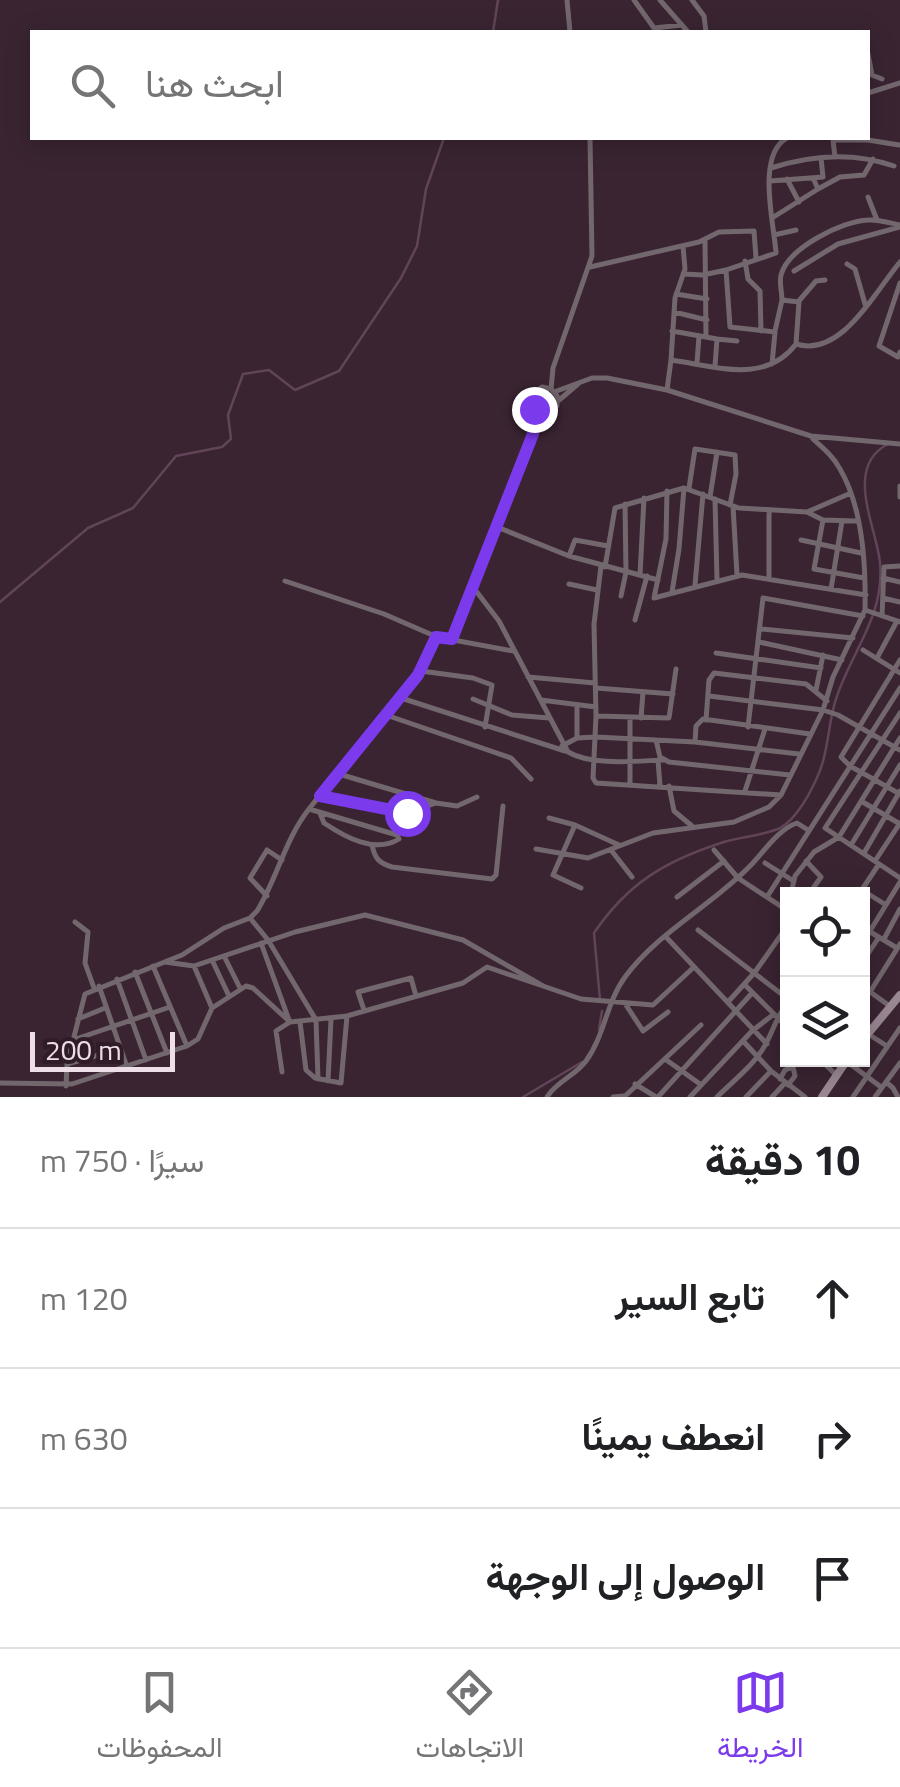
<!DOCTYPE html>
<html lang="ar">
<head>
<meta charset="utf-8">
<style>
  :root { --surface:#fff; --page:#f6f6f6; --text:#202124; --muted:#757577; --line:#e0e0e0; --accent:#7c3aed }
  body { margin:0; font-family:"Titillium Web",Vazirmatn,sans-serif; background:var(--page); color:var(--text); direction:rtl }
  .controls { position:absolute; right:30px; bottom:30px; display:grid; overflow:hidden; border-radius:0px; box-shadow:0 5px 25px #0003 }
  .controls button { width:90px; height:90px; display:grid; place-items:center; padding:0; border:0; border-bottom:2px solid var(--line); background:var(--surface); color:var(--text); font:50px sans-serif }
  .scale { position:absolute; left:30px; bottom:25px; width:145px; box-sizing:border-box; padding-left:10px; border:5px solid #eddee7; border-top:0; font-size:28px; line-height:35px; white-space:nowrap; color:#eddee7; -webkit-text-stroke:8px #301b28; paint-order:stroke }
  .stop { position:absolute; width:30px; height:30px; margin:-22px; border:8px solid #7c3aed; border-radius:50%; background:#fff }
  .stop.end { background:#7c3aed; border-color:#fff; box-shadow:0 2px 10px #0008 }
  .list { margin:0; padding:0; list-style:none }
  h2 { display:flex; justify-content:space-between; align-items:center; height:130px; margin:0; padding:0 40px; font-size:42px }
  h2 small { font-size:32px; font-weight:400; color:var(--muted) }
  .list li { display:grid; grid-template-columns:65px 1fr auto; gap:30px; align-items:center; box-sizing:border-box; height:140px; padding:0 40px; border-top:2px solid var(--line) }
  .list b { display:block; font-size:38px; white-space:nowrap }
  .list em { font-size:32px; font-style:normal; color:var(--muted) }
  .icon { flex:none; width:55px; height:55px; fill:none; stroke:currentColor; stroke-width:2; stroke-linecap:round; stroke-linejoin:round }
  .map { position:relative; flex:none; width:900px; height:1097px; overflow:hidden; direction:ltr }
  .search { position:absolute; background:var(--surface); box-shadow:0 5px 25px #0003; left:30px; right:30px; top:30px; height:110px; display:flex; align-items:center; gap:25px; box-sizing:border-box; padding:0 35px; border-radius:0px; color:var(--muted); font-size:38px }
  .sheet { height:550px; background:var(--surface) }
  nav { display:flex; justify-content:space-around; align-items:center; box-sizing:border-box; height:140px; border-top:2px solid var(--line); background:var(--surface); font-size:28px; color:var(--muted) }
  nav a { display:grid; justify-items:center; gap:5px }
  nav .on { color:var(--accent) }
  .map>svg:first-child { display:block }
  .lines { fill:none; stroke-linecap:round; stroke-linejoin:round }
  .stream { stroke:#614458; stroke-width:2.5 }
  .minor { stroke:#73676e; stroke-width:5 }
  .secondary { stroke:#9a8893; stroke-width:8 }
  .route { stroke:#7c3aed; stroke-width:12 }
</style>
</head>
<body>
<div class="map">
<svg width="900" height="1097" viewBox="0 0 900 1097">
  <rect width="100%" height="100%" fill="#3a2432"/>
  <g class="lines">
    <path class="stream" d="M493 32 498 0
      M0 602 88 528 133 508 176 456 222 447 231 439 228 415 243 374 269 370 295 390 339 371 401 278 417 246 426 189 444 138
      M600 1000 594 933C627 884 665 861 721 843 739 837 762 836 780 828 797 819 812 790 819 773 829 750 828 722 836 699 851 652 885 616 880 563 877 528 843 467 888 444
      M599 1029 602 1011
      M523 1097 582 1062"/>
    <path class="minor" d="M567 0 570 32
      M634 0 654 28 682 25
      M660 0 688 32
      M692 0 704 16 706 32
      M868 54 872 75 882 79
      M868 93 900 83
      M835 157 833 140H868L899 145
      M771 168C811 155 854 152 894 166
      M787 179 799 202
      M770 181 823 177 821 158
      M818 189 840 177 864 175 873 159
      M868 197 877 220
      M772 218 818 189 813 178
      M774 235 796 230
      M705 240 706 337
      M683 246 685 269 675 298 671 360C715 366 765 385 796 344 841 358 874 293 900 262
      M745 261 748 279 760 291 761 331
      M847 264 855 269 865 304
      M590 267 699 242 719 232 754 231 756 258
      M794 271 838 244 900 227
      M683 274 703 275 726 270
      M900 283 879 346 898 357 900 352
      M676 294 707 299
      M782 300C782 292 779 283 781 275 788 248 842 221 868 220 879 219 889 223 900 225
      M798 302 816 281 825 280
      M674 312 707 320
      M672 331 717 339 715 366
      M775 331 782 300 799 302 796 344
      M717 339 737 341
      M697 363 699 336
      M772 364 775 332 730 327 726 270 776 253C774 223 756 155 787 138
      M551 389 542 387 532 394 531 403 537 412 549 413 557 406V396L551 389 553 368 592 256 590 138
      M667 390 671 360
      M554 392 592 378H607L667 390 811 436 900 444
      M558 401 578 384
      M533 431 534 409
      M813 439C823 448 834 457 840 469 863 508 866 566 865 610L900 622
      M900 486V497
      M689 488 695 449 735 455 736 474 730 505
      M667 491 666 539 654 598 742 575 866 595
      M710 497 717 452
      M715 499 717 580
      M733 506 737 575
      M769 510V577
      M807 512 823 520 856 521
      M823 520 814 569 864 578
      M497 527 569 556 658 580
      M801 540 861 553
      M569 556 575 540 608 546
      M601 566 594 624 596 716 593 778 596 783 781 795 823 710 833 677 865 610
      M605 567 615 508 684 488 739 508 807 512 851 493
      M640 575 644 498
      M883 578 900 582
      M285 581 384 614 437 637 513 651
      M569 584 597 590
      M695 585 703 494
      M473 587 499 621 568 752C592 766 636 761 663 760
      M831 589 842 521
      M672 592 679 549 684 488
      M621 596 626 572 625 504
      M883 598 900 602
      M882 616 884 567 900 566
      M635 620 647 576
      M761 629 853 638
      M452 639 533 434 545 414
      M759 642 842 660
      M863 650 900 673
      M716 653 821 668
      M877 658 897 621
      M900 660 841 757 850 766 900 794
      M421 671 473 678 492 685 485 727
      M528 677 595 683
      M596 688 673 694
      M816 690 823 655
      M709 696 823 710 838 715 900 750
      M401 698 565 751
      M473 699 512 715 549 718
      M541 700 596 707
      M577 706V738
      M900 713 825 828 900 878
      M386 715 511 758 531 779
      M597 716 669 718 676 669
      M641 718 643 692
      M706 720 709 680 714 673 806 684 827 701
      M748 727 763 598 863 616
      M656 740 660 757 669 762 790 775
      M695 742 696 726 703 719 810 734
      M562 746 577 738 596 737 695 742 799 754
      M658 760 660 786
      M339 774 436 803
      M630 785V718
      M669 786 674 811 692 826
      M745 791 765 729
      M320 795 407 813 436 803 457 806 477 797
      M861 801 900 824
      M309 809 397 835 399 839C375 854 345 837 324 823L320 813
      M549 818 575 825 619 845
      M575 825 553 875 581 888
      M372 845C375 859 379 863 392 867L492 879 496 875 503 806
      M851 845 900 765
      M536 849 588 858 653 833 734 822 769 807 781 795
      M611 850 632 877
      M714 850 738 878 788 911
      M864 853 900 791
      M806 861 821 877 809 894
      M875 861 900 823
      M765 863 792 880
      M862 890 886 905
      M791 894 795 876 814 852 839 837 900 738
      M859 894 879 864
      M267 896 250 878 267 850 282 860
      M677 897 724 861
      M767 897 900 688
      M250 918 268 940 316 1020 318 1079
      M75 922 88 932 85 963 94 988
      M862 927 897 948
      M698 930 788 999
      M870 931 900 882
      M666 937 767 1044
      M884 939 900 909
      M261 943 289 1020
      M224 956 240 988
      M212 960 229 996
      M165 962 194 966 295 932 365 915 463 940 543 986 581 999 653 1005 694 967
      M862 963 879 937
      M153 966 187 1046
      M194 966 212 1008
      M135 972 167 1053
      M117 979 146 1060
      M744 984 788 1028
      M99 986 127 1067
      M862 986 891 1007
      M870 992 900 944
      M728 1002 755 972 788 925
      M626 1005 643 1031 668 1012
      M364 1010 358 992 411 978 416 996
      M78 1019 105 1008
      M300 1022 306 1070 315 1078 341 1083 347 1016
      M868 1034 887 1046
      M73 1040 170 1007
      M743 1041 771 1071 805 1097
      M665 1059 700 1084
      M821 1060 835 1074
      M846 1061 881 1087
      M67 1064 120 1049
      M282 1072 276 1031 290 1022 347 1016 463 983 487 967 540 985
      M780 1079 785 1070 793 1067 795 1076 788 1085
      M328 1081 331 1019
      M886 1082 893 1088 898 1097
      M0 1083 72 1084 187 1046 198 1039 212 1008 246 986 253 988 290 1022
      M635 1084 656 1097
      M66 1086 67 1064 85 994 182 955 224 928 250 918 257 911C277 879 285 839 309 809 353 752 406 702 437 637
      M547 1097C557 1081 575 1076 586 1061 605 1035 606 1003 625 977 659 931 713 905 752 864 765 850 779 829 797 823L808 830
      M613 1097 624 1096
      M624 1097 701 1025
      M658 1097 752 993
      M690 1097 752 1031 774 1014
      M717 1097C733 1081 753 1066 764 1047 773 1032 776 1017 788 1002
      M746 1097 771 1071
      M772 1097 785 1083
      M853 1097 900 1028
      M875 1097 900 1063"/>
    <path class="secondary" d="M862 1041 900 995
      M822 1097 847 1060"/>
  </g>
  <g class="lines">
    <path class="route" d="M407 813 320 796 418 675 436 637 452 639 533 434 534 409"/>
  </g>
</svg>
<div class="controls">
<button><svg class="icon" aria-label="locate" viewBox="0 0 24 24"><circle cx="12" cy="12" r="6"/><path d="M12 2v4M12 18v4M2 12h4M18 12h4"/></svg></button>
<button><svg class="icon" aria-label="layers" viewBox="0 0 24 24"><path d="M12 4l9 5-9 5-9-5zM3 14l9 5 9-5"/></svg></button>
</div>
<div class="scale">200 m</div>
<div class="stop" style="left:407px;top:813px"></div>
<div class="stop end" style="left:534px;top:409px"></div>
<div class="search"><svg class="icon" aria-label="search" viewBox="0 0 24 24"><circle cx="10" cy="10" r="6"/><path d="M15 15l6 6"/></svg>ابحث هنا</div>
</div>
<section class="sheet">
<h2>10 دقيقة<small>سيرًا · 750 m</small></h2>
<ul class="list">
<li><svg class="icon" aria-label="ahead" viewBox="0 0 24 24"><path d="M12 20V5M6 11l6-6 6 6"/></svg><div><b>تابع السير</b></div><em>120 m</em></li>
<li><svg class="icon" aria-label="right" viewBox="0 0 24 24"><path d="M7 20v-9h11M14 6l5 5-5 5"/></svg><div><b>انعطف يمينًا</b></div><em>630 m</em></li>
<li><svg class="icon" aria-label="arrive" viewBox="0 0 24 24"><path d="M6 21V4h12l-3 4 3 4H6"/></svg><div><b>الوصول إلى الوجهة</b></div></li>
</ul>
</section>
<nav>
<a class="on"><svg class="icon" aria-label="map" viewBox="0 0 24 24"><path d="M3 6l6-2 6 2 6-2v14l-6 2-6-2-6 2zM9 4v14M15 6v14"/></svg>الخريطة</a>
<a><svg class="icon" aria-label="directions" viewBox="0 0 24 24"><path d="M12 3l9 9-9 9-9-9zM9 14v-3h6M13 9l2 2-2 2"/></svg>الاتجاهات</a>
<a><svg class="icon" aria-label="saved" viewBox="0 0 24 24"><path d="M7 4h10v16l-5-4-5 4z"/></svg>المحفوظات</a>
</nav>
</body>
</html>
